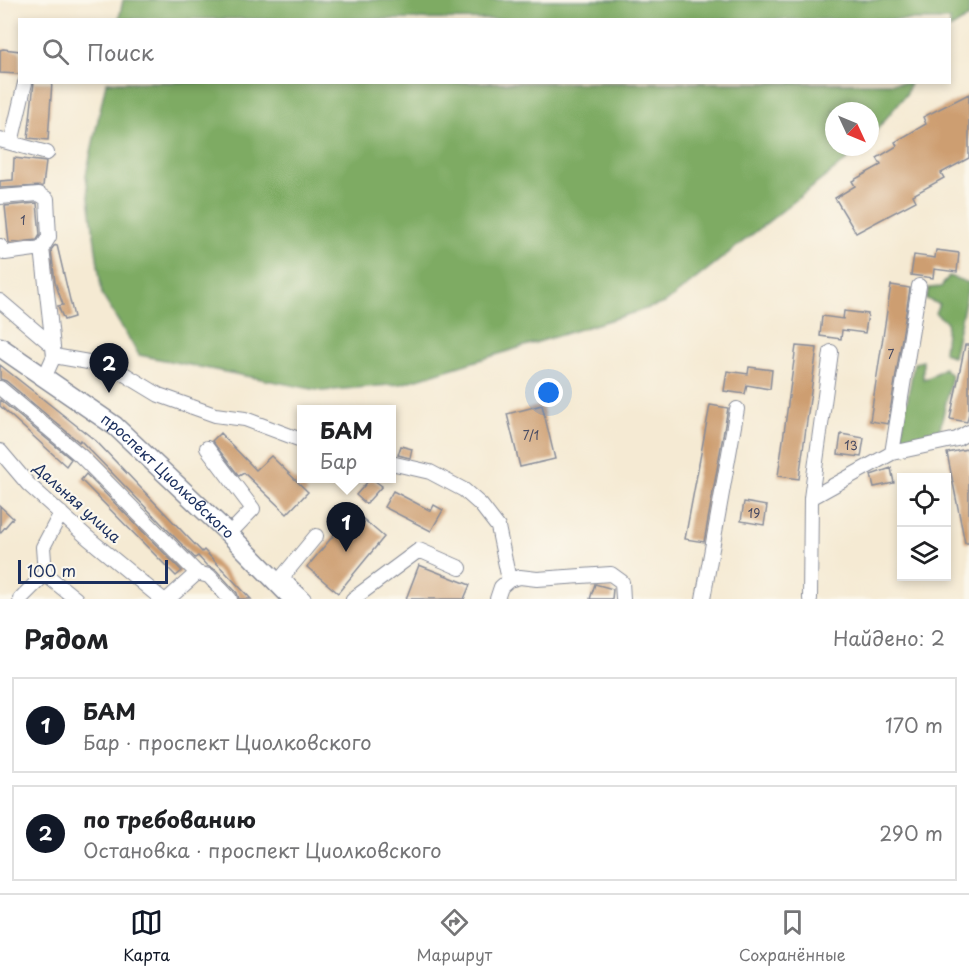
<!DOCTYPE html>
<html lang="ru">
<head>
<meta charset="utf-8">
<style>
  :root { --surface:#fff; --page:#f2f2f2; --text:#202124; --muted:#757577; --line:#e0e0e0; --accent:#111827 }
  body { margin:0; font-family:"Playpen Sans",sans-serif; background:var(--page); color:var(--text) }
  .controls { position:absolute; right:18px; bottom:18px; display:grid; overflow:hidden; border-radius:0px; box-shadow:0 3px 9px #0003 }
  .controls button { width:54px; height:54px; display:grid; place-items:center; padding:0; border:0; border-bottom:2px solid var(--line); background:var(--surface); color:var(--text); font:30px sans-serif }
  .compass { position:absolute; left:825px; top:102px; width:54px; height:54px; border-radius:50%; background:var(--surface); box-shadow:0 3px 9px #0003; rotate:134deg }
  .scale { position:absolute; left:18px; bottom:15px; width:150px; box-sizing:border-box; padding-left:6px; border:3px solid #1b2f5e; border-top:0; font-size:16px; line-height:21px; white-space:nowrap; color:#1b2f5e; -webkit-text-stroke:4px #fbf7ec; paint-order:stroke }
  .you { position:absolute; left:549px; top:393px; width:21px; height:21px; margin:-15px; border:4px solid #fff; border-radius:50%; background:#1a73e8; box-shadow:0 0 0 9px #1a73e833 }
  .badge { display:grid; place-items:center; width:39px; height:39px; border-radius:50%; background:var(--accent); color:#fff; font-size:20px; font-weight:700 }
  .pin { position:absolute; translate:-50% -50px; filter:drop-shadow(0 2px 3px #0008) }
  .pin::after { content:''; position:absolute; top:32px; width:21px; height:18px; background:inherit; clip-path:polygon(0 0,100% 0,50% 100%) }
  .popup { position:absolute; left:297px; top:405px; width:99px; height:78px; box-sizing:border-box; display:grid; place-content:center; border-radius:0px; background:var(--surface); filter:drop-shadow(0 2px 4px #0005); font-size:20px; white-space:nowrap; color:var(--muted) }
  .popup b { font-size:22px; color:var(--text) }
  .popup::after { content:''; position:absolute; left:50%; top:100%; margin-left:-12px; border:12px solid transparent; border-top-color:var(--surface) }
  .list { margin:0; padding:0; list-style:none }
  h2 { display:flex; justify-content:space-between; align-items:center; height:78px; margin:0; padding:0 24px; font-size:26px }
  h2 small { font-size:20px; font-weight:400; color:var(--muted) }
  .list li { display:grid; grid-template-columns:39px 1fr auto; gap:18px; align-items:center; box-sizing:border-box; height:96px; margin:0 12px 12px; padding:0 12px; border:2px solid var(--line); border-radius:0px }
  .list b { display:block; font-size:22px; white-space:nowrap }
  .list p { margin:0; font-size:20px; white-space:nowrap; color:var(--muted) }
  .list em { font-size:20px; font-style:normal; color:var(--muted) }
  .icon { flex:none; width:33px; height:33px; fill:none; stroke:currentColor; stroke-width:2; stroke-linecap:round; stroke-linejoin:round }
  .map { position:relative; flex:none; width:969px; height:599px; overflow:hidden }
  .search { position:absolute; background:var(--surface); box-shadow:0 3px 9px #0003; left:18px; right:18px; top:18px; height:66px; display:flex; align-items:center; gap:15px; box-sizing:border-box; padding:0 21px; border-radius:0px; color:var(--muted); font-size:22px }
  .sheet { height:294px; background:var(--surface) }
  nav { display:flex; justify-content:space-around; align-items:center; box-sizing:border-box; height:84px; border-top:2px solid var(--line); background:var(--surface); font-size:16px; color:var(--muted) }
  nav a { display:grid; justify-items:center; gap:3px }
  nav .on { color:var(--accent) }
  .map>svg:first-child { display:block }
  .forest { fill:#7eab63; stroke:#4c6d60; stroke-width:1.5 }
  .building { fill:#cd9e71 }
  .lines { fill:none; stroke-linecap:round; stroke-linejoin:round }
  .minor-casing { stroke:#888c98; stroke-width:16 }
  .major-casing { stroke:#888c98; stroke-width:21 }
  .minor { stroke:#fff; stroke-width:14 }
  .major { stroke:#fff; stroke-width:18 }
  .labels { text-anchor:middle; stroke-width:4.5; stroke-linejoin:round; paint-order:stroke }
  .number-label { font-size:12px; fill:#484b63 }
  .street-label { font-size:15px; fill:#1b2f5e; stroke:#fbf7ec }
</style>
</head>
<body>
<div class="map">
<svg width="969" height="599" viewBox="0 0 969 599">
  <rect width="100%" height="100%" fill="#fbf7ec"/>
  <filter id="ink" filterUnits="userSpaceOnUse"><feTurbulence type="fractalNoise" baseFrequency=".0167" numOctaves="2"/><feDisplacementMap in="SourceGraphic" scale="12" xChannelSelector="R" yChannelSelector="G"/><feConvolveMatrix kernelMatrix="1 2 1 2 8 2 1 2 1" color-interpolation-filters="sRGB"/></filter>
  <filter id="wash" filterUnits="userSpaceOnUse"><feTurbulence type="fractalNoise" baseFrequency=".008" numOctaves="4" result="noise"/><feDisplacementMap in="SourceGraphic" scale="24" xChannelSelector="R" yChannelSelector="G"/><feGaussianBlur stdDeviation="1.35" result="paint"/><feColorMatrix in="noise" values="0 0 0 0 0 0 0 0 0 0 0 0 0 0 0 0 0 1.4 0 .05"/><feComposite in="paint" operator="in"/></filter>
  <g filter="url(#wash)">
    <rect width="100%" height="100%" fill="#f5ead3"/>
    <path class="forest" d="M123 0H969V17L950 29V20L119 19Z
      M106 83V82L910 83 907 93 870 138V111H834V147L862 148 665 303 401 384 322 391 139 355 102 295 86 175Z
      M949 276 969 283 953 357 944 352 947 322 935 313 939 304 926 299 929 288 941 287Z
      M923 361V379L930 377 944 368 952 376 939 433 930 440 899 447 914 363Z"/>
    <g id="blocks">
      <path class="building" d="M3 49 20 51V74L0 73V50Z
        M34 82H52L48 140 28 138Z
        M969 94V158L941 173 944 178 913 195 916 201 856 233 835 198 855 186 852 181 881 165 877 158 897 146 895 142 926 124 923 117Z
        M14 158 46 162 43 186 0 188V181L13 180Z
        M37 203 40 235 37 240 9 243 5 206Z
        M57 245 74 317 64 320 58 306 63 305 55 282 51 250 54 246Z
        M936 250 959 253 957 272 934 269 933 278 911 275 914 255 935 258Z
        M891 285 910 288 888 424 870 421Z
        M844 311 868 314 865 333 842 330 841 339 820 336 822 316 843 319Z
        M965 345H969V413L967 422 950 419Z
        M796 346 817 348 799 479 778 476Z
        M0 365 96 441 202 552 204 550 251 599H239L237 593 216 570 207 566 198 556 195 558 80 440 79 442 6 381 0 379Z
        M749 367 772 370 770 389 747 385 745 394 724 391 727 371 748 374Z
        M0 400 71 459 66 466 0 406Z
        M542 405 555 459 520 467 507 414Z
        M710 405 728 408 704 542 685 539Z
        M220 433 256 470 271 456 308 492 287 514 244 473 239 476 212 441Z
        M841 434 864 438 861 457 838 454Z
        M401 446 412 449 410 458 398 455Z
        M967 449 969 458V543H965L947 453Z
        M891 468 894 483 874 487 871 475Z
        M86 474 182 571 176 576 81 480Z
        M371 478 382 486 366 504 356 495Z
        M393 491 431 511 434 505 443 510 431 531 384 507Z
        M744 502 767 506 764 525 741 521Z
        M0 506 13 518 0 533Z
        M354 511 384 537 338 593 307 567Z
        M419 565 470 585 464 599H406Z
        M595 584 613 589 612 599H590Z"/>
    </g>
  </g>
  <g filter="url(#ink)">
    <use href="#blocks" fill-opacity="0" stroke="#888c98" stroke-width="1.5"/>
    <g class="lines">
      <defs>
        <path id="minor" d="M0 140 47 153
          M11 143 25 83
          M0 197 39 194 47 199 49 237 42 248 54 356 45 376
          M0 246 5 253 42 248
          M0 301 53 346
          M54 356 111 366 159 395 215 415 245 419 301 440
          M0 388 81 456 197 573 209 576 230 599
          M207 448 253 509 229 534
          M0 451 28 484 88 538 162 599
          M892 453 919 286
          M391 463 430 472 464 490 481 505 498 527 509 580
          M811 498 831 352
          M45 574 76 599
          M20 599 45 574 43 547 61 513
          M168 599 197 573
          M304 599 286 582 283 576 316 536
          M353 599 419 550 460 568
          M497 599 501 587 509 580 520 577 537 579 611 574 622 582 623 599
          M703 599 737 409
          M810 599 811 498 892 453 957 439 969 432"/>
        <g id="major">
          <path id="s1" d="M0 347 115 426 229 534 293 599"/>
        </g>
      </defs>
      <use href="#minor" class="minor-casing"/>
      <use href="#major" class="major-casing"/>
      <use href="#minor" class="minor"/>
      <use href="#major" class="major"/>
    </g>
  </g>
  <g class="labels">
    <g class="number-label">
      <text x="23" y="225">1</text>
      <text x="891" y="359">7</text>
      <text x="531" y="440">7/1</text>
      <text x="851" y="450">13</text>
      <text x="754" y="518">19</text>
    </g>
    <g class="street-label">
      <text dy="5" stroke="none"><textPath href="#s1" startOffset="212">проспект Циолковского</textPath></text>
      <text transform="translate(77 503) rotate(42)" y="5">Дальняя улица</text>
    </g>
  </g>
</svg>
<div class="controls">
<button><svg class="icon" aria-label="locate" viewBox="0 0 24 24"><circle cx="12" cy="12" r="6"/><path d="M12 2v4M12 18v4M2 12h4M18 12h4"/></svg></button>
<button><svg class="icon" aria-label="layers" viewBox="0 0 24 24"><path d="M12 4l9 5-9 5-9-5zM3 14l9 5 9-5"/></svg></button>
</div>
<svg class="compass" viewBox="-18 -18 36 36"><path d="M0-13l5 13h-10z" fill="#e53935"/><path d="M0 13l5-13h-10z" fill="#757577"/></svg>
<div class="scale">100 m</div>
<div class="you"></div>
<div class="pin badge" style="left:346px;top:552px">1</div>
<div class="popup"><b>БАМ</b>Бар</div>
<div class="pin badge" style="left:109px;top:393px">2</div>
<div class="search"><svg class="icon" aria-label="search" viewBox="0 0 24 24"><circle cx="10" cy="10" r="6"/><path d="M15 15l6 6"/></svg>Поиск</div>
</div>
<section class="sheet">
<h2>Рядом<small>Найдено: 2</small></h2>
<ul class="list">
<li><span class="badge">1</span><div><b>БАМ</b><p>Бар · проспект Циолковского</p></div><em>170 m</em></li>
<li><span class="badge">2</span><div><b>по требованию</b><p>Остановка · проспект Циолковского</p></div><em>290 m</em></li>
</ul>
</section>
<nav>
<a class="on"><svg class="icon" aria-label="map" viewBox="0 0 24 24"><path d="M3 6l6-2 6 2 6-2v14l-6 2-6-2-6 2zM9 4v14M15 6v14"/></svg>Карта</a>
<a><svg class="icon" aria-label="directions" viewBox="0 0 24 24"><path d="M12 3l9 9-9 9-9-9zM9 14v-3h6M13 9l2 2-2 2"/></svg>Маршрут</a>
<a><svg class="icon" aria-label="saved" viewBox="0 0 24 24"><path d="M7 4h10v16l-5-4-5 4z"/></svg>Сохранённые</a>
</nav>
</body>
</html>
